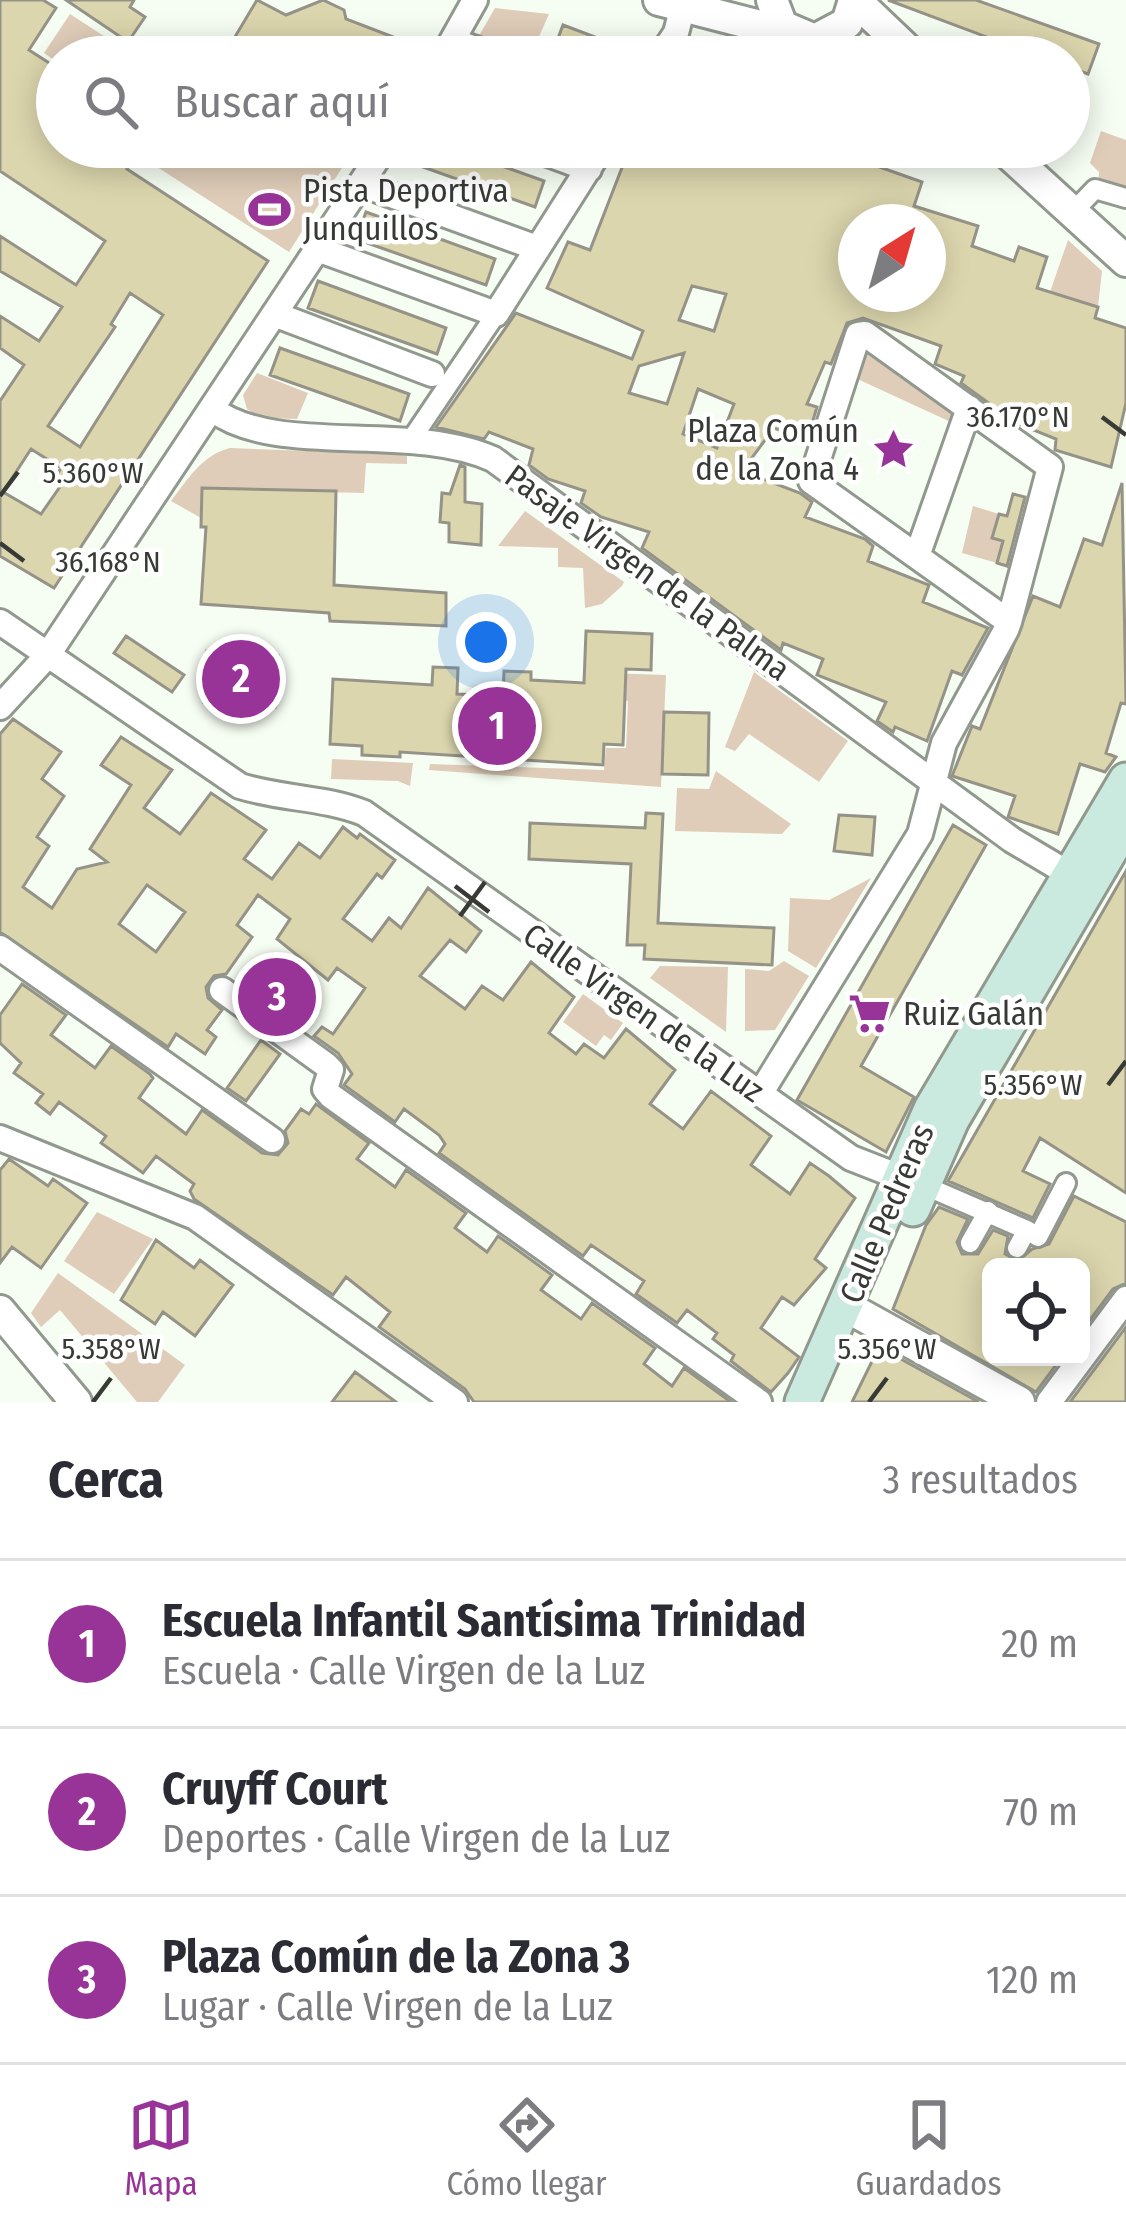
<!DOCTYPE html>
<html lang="es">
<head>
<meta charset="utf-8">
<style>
  :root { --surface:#fff; --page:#f7f7f7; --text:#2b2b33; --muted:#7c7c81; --line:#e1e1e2; --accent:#983397 }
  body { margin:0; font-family:"Fira Sans Condensed",sans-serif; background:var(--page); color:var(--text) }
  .controls { position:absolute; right:36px; bottom:36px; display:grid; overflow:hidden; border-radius:18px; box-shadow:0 6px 30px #0003 }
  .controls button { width:108px; height:108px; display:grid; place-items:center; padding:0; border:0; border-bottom:3px solid var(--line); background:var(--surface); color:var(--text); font:60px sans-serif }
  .compass { position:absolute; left:838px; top:204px; width:108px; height:108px; border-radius:50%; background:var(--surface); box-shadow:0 6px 30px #0003; rotate:37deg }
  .you { position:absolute; left:486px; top:642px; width:42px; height:42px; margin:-30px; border:9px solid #fff; border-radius:50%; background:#1a73e8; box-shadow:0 0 0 18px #1a73e833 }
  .badge { display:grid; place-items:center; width:78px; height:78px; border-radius:50%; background:var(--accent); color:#fff; font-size:39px; font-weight:700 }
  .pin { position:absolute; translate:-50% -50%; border:6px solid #fff; box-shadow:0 3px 12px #0006 }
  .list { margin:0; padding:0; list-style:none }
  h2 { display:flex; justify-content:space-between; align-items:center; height:156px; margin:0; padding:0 48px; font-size:51px }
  h2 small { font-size:39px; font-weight:400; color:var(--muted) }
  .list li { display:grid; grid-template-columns:78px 1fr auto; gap:36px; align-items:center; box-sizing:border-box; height:168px; padding:0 48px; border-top:3px solid var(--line) }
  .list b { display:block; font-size:45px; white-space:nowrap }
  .list p { margin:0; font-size:39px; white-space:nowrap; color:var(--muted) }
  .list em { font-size:39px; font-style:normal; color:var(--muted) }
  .icon { flex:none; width:66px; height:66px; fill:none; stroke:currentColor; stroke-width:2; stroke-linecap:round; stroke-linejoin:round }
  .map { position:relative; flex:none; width:1126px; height:1402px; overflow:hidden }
  .search { position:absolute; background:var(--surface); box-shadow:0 6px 30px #0003; left:36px; right:36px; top:36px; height:132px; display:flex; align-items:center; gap:30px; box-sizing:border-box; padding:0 42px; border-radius:66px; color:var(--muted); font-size:45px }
  .sheet { height:660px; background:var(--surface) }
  nav { display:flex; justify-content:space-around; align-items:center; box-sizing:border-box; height:168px; border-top:3px solid var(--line); background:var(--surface); font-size:33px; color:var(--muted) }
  nav a { display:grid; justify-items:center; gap:6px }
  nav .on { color:var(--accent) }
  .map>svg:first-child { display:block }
  .green { fill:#dfcdb9 }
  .building { fill:#dbd6ad; stroke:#959388; stroke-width:3; fill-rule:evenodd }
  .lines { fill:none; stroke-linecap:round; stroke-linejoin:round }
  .pedestrian-casing { stroke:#91988e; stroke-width:24 }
  .minor-casing { stroke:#91988e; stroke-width:30 }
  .tertiary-casing { stroke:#91988e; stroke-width:36 }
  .secondary-casing { stroke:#91988e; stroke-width:39 }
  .pedestrian { stroke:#fff; stroke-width:18 }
  .minor { stroke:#fff; stroke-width:24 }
  .tertiary { stroke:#fff; stroke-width:30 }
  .secondary { stroke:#cae9df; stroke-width:33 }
  .ticks { fill:none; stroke:#373a35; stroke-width:4.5 }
  .labels { text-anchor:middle; stroke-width:9; stroke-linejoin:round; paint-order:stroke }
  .poi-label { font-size:33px; fill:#373a35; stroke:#fff; text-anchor:start }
  .street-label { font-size:33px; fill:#373a35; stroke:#fff }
  .ticks-label { font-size:30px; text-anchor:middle; fill:#373a35; stroke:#fff; stroke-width:9; stroke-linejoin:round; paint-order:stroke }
</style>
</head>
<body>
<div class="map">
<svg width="1126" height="1402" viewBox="0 0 1126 1402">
  <rect width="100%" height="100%" fill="#f6fdf2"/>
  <path class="green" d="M495 8 549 14 530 57 476 41Z
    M70 14 113 42 103 57H57V62L44 53Z
    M1101 131 1126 140V194L1098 185 1099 172 1090 163Z
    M166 147H321L345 163 289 252 154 165Z
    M1068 240 1102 271 1098 307 1050 292Z
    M861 346 960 414 955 424 853 377Z
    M257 373 308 393 297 419 262 418 247 409 243 395Z
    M230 448 394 454 407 456V464L366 463 364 493 202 489 201 518 171 501C188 479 202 455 230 448Z
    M973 506 999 514 992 538 1003 541 997 563 962 553Z
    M525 511 624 582 622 586 602 604 585 608 583 568 558 567V548L498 546Z
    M205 649 280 654 277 709 202 704Z
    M754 672 848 741 819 782 749 734 735 751 725 747Z
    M608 673 666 675 661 787 429 770 430 764 604 770 606 748H626L628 701 607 698Z
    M332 759 413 763 410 786 398 781 331 779Z
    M716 771 791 824 782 834 675 831 677 788 709 789Z
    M871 878 816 968 788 951 790 898 829 900Z
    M784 961 809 976 775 1030 745 1031V969L769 971Z
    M660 966 728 967 726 1032 650 978Z
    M583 994 623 1023 611 1040 604 1035 596 1046 563 1022Z
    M97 1212 153 1239 114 1294 64 1261Z
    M58 1273 185 1365 158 1402H137L60 1310 41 1327 31 1313Z"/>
  <path class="building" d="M0 0H43L56 8 29 50 57 68V95L42 118 57 128V147H142L127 169 268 261 54 588 0 556V401L24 365 0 348V316L39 341 62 307 0 271V236L76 285 105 241 0 171ZM130 293 163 315 80 447 48 426 115 327 111 324ZM31 449 61 468 56 476 64 481 41 514 3 492Z
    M66 0H134L130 7 145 17 128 42Z
    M257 0 286 15 323 0 344 10 346 19 393 37 399 57H223Z
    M888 0H976L1099 44 1088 74 1069 67V57H1040Z
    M563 25 643 55V57H551Z
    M401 147H449L544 181 535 207 398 158Z
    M630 147H857L854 158 922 182 914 206 978 226 972 246 1014 261 1019 247 1047 257 1037 288 1098 307 1095 318 1126 328V403L1111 467 1055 450 1056 439 1016 423 961 383 964 376 935 364 941 346 863 318 847 323 831 364 825 362 807 404 817 407 807 440 774 428 742 471 800 493 812 502 805 517 865 539 873 546 868 561 929 585 923 602 988 628 962 675 952 671 927 741 895 727 893 732 877 721 886 702 817 675 823 659 783 643 781 650 642 548 649 532 601 517 581 503 585 491 548 479 529 465 533 449 489 432 484 439 436 427 516 313 632 359 643 331 547 288 568 242 590 250ZM856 222H928V294H856ZM692 286 726 294 714 331 679 320ZM684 353 667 404 629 393 639 366ZM698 389 734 404 717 448 683 434Z
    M366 212 495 259 486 285 356 239Z
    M318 281 446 328 437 354 308 308Z
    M280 348 409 394 400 421 270 375Z
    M460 465 465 467V502L482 504 481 545 449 542V523L440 522 442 493 450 494Z
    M1122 483 1126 704 1121 703 1106 753 1116 757 1105 772 1080 764 1058 834 1008 817 1015 796 952 776 972 726 980 729 1033 596 1060 607 1084 539 1102 545Z
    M202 488 336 491 334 585 446 593V626L330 621 329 613 201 604 206 527H201Z
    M1013 494 1025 497 1007 566 997 563 1003 541 992 538 999 514 1007 516Z
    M586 631 652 634 651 670 626 669 623 745 604 744 603 765 400 752V757L362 755V746L330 744 333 679 432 685 433 667 458 668 457 694 503 696 504 671 531 672V680L584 683Z
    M126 636 184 675 172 692 114 653Z
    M664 712 709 713 708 775 662 774Z
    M13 719 61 752 42 779 64 796 37 837 49 846 23 887 52 908 77 869 107 862 90 849 131 785 101 765 121 737 172 770 144 808 180 834 211 793 266 830 244 859 272 879 299 843 320 858 343 827 357 838 360 834 395 860 382 878 377 874 343 919 372 941 389 918 401 928 428 888 481 931 466 952 450 940 420 976 465 1009 482 986 503 1000 531 962 574 997 549 1033 576 1054 584 1044 604 1058 626 1029 675 1070 650 1104 683 1129 711 1091 771 1136 751 1165 790 1194 810 1163 829 1176 855 1198 815 1259 826 1268 794 1305 782 1297 761 1328 799 1357 788 1373 771 1392 731 1361 734 1355 713 1339 717 1333 687 1310 677 1323 636 1294 644 1281 591 1245 583 1256 439 1153 445 1144 439 1135 404 1109 395 1122 344 1085 352 1074 338 1053 314 1036 322 1027 333 1034 365 988 337 968 328 980 277 939 290 919 258 895 237 925 252 937 226 974 214 976 206 987 208 998 222 1010 207 1030 216 1037 205 1054 176 1034 168 1047 0 932V734ZM147 885 185 912 156 952 119 924Z
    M646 813 663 814 658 923 774 928 772 965 644 959 645 945H627L631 864 529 859 530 823 645 828Z
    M839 815 875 817 872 855 834 851Z
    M953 825 986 845 861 1066 914 1097 886 1152 797 1100Z
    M1126 871V1193L1040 1138 1023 1171 1050 1184 1033 1218 948 1181Z
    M22 984 66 1015 51 1035 95 1068 111 1046 150 1074 153 1078 139 1098 186 1134 202 1110 262 1153 278 1155 288 1143 285 1131 301 1109 309 1114 316 1104 369 1143 357 1159 395 1187 406 1170 466 1213 455 1228 487 1252 498 1236 552 1275 541 1290 581 1319 592 1303 655 1348 644 1364 672 1386 684 1368 731 1402H474L465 1389 379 1327 390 1312 346 1277 333 1295 194 1199 190 1191 194 1184 156 1156 143 1173 101 1143 106 1136 59 1102 50 1114 36 1103 43 1094 14 1073 21 1063 0 1043V1015Z
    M261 1040 280 1054 246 1101 227 1088Z
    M9 1159 48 1186 53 1179 87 1203 41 1268 12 1247 0 1263V1170Z
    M1074 1196 1126 1222V1283L1113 1289 1081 1332V1267H991V1357H1062L1036 1392 893 1309 926 1225 939 1207 968 1219 957 1242 962 1254H978L993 1230 1008 1236 1005 1254 1018 1261 1032 1249 1049 1244Z
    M156 1240 194 1268 200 1260 233 1285 195 1336 163 1312 155 1324 121 1300Z
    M1126 1327V1402H1070Z
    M879 1347 979 1402H852Z
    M355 1372 396 1402H332Z"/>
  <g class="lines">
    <defs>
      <path id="pedestrian" d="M1073 212 1095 189 1126 198
        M413 437 496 314
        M923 1185 1027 1230
        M970 1243 988 1211
        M1017 1248 1027 1230 1038 1237 1066 1183"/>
      <path id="minor" d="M453 41 498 57
        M443 57 475 0
        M660 57 676 33 684 2
        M529 147 589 169
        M361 184 537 248
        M317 249 496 314 602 147
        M274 314 432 374
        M212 409C277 458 407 421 493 459L1012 840 1081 881
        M917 556 969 408
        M0 622 240 786C281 799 324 797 364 813L851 1158 915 1183
        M0 707 47 656 385 147
        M0 948 272 1140
        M222 990 326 1065 331 1070 325 1089 331 1096 759 1402
        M760 1094 920 834 944 743 1006 630 1009 622 1050 467 865 334 858 335 811 481 1009 622
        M0 1138 195 1217 455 1402
        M1049 1402 1126 1299"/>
      <path id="tertiary" d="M659 0 791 34
        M772 0 782 26 815 40 847 23 854 0
        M855 0 915 57
        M1001 147 1126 261
        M847 1307 1019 1402
        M0 1311 76 1402"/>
      <path id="secondary" d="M913 1209 952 1120 1126 824
        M802 1402 931 1109 1126 780"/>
    </defs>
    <use href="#pedestrian" class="pedestrian-casing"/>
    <use href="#minor" class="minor-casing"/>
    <use href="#tertiary" class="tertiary-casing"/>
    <use href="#secondary" class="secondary-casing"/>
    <use href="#pedestrian" class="pedestrian"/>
    <use href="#minor" class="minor"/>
    <use href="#tertiary" class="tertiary"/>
    <use href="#secondary" class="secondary"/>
  </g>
  <path class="ticks" d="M1102 417 1126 435M0 496 18 472M0 543 24 561M455 886 489 912M460 916 485 882M1108 1085 1126 1061M93 1402 111 1378M869 1402 887 1378"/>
  <defs>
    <symbol id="stadium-bare" viewBox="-9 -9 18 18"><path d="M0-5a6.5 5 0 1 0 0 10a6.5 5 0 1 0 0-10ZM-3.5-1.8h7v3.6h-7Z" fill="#983397" stroke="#fff" stroke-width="2.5" paint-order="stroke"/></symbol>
    <symbol id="sight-bare" viewBox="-9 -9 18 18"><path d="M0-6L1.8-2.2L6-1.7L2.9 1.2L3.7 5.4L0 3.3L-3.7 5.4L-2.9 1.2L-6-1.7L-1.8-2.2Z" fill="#983397" stroke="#fff" stroke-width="2.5" paint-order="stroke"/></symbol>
    <symbol id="supermarket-bare" viewBox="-9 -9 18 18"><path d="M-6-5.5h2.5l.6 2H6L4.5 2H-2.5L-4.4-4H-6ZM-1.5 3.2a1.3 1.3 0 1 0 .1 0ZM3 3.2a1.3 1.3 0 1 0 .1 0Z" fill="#983397" stroke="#fff" stroke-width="2.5" paint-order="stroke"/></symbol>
  </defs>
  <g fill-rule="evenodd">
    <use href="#stadium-bare" x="240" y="180" width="59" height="59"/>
    <use href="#sight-bare" x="864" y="420" width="59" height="59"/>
    <use href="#supermarket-bare" x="840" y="984" width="59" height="59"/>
  </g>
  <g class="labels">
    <g class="poi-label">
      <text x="303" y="202">Pista Deportiva<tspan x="303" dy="38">Junquillos</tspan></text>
      <text x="859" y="442" text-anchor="end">Plaza Común<tspan x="859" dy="38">de la Zona 4</tspan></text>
      <text x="903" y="1025">Ruiz Galán</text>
    </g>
    <g class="street-label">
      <text transform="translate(648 572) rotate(36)" y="12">Pasaje Virgen de la Palma</text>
      <text transform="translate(644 1012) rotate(35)" y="12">Calle Virgen de la Luz</text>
      <text transform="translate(886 1213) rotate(-67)" y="12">Calle Pedreras</text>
    </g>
  </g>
  <g class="ticks-label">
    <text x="1018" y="427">36.170°N</text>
    <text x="93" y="483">5.360°W</text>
    <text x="108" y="572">36.168°N</text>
    <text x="1033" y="1095">5.356°W</text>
    <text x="111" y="1359">5.358°W</text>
    <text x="887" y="1359">5.356°W</text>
  </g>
</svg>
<div class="controls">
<button><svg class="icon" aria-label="locate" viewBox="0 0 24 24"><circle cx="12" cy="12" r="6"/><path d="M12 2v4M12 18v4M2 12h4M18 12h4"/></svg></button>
</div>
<svg class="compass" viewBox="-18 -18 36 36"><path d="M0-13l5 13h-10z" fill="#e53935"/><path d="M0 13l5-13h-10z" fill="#7c7c81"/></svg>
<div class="you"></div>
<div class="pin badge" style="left:497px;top:726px">1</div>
<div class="pin badge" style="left:241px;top:679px">2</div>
<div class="pin badge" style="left:277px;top:997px">3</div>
<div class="search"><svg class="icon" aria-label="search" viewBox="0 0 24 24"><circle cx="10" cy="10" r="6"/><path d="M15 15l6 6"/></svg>Buscar aquí</div>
</div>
<section class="sheet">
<h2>Cerca<small>3 resultados</small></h2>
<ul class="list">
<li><span class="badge">1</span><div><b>Escuela Infantil Santísima Trinidad</b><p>Escuela · Calle Virgen de la Luz</p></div><em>20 m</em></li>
<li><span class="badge">2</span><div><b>Cruyff Court</b><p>Deportes · Calle Virgen de la Luz</p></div><em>70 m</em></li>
<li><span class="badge">3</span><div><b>Plaza Común de la Zona 3</b><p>Lugar · Calle Virgen de la Luz</p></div><em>120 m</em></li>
</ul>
</section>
<nav>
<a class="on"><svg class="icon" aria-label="map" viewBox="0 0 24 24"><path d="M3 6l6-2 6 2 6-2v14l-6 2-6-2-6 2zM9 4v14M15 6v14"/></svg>Mapa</a>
<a><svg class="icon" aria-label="directions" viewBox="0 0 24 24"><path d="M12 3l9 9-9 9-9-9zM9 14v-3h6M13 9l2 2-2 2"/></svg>Cómo llegar</a>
<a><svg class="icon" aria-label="saved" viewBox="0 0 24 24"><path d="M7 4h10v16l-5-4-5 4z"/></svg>Guardados</a>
</nav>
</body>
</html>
